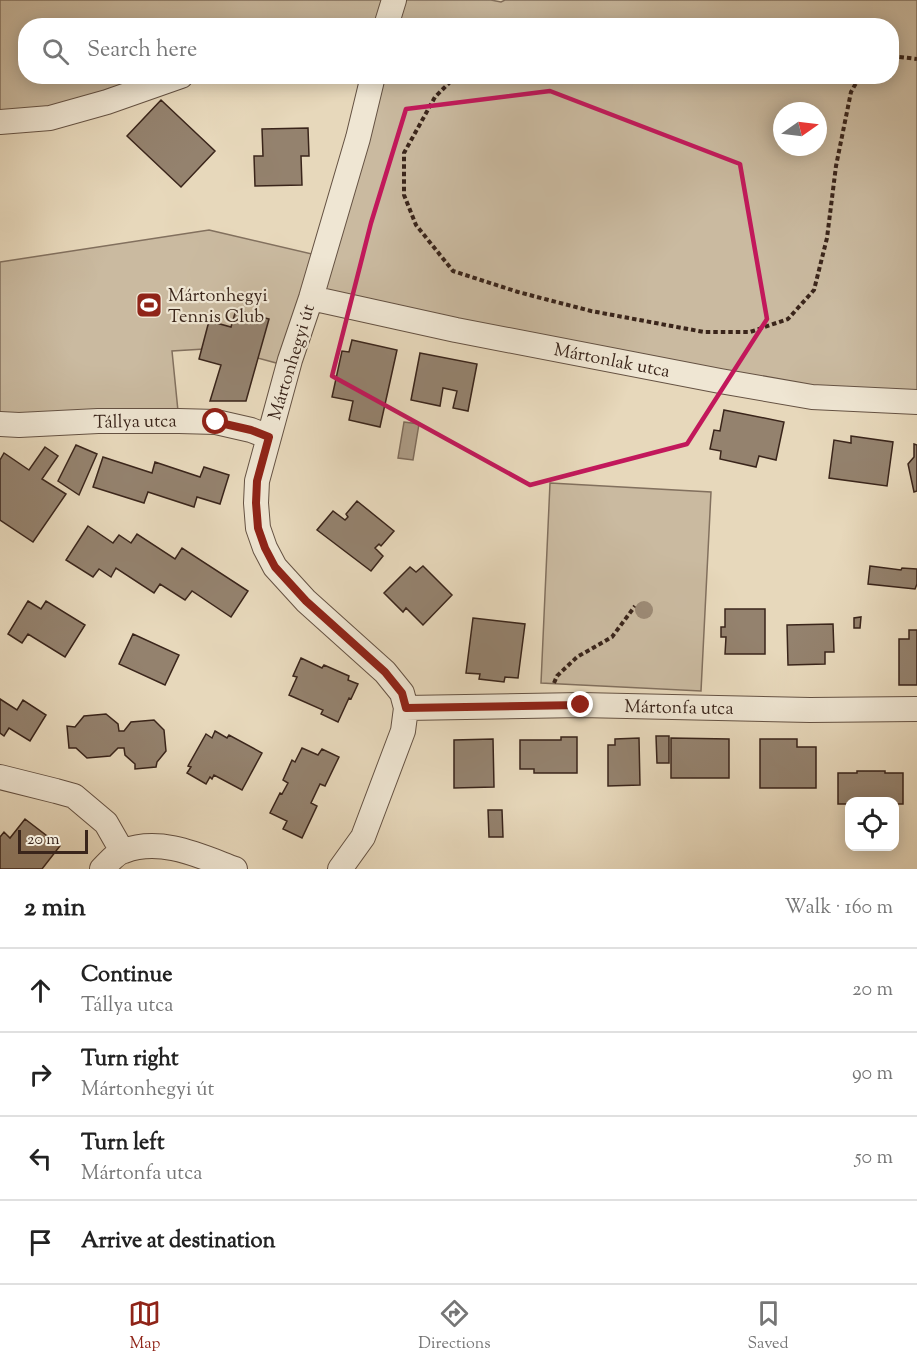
<!DOCTYPE html>
<html lang="en">
<head>
<meta charset="utf-8">
<style>
  :root { --surface:#fff; --page:#f2f2f2; --text:#222; --muted:#767676; --line:#e0e0e0; --accent:#8f2418 }
  body { margin:0; font-family:"Sorts Mill Goudy",serif; background:var(--page); color:var(--text) }
  .controls { position:absolute; right:18px; bottom:18px; display:grid; overflow:hidden; border-radius:12px; box-shadow:0 3px 15px #0003 }
  .controls button { width:54px; height:54px; display:grid; place-items:center; padding:0; border:0; border-bottom:2px solid var(--line); background:var(--surface); color:var(--text); font:30px sans-serif }
  .compass { position:absolute; left:773px; top:102px; width:54px; height:54px; border-radius:50%; background:var(--surface); box-shadow:0 3px 15px #0003; rotate:76deg }
  .scale { position:absolute; left:18px; bottom:15px; width:70px; box-sizing:border-box; padding-left:6px; border:3px solid #3a251b; border-top:0; font-size:16px; line-height:21px; white-space:nowrap; color:#3a251b; -webkit-text-stroke:4px #efe6d3; paint-order:stroke }
  .stop { position:absolute; width:18px; height:18px; margin:-14px; border:4px solid #8f2418; border-radius:50%; background:#fff }
  .stop.end { background:#8f2418; border-color:#fff; box-shadow:0 2px 6px #0008 }
  .list { margin:0; padding:0; list-style:none }
  h2 { display:flex; justify-content:space-between; align-items:center; height:78px; margin:0; padding:0 24px; font-size:26px }
  h2 small { font-size:20px; font-weight:400; color:var(--muted) }
  .list li { display:grid; grid-template-columns:39px 1fr auto; gap:18px; align-items:center; box-sizing:border-box; height:84px; padding:0 24px; border-top:2px solid var(--line) }
  .list b { display:block; font-size:22px; white-space:nowrap }
  .list p { margin:0; font-size:20px; white-space:nowrap; color:var(--muted) }
  .list em { font-size:20px; font-style:normal; color:var(--muted) }
  .icon { flex:none; width:33px; height:33px; fill:none; stroke:currentColor; stroke-width:2; stroke-linecap:round; stroke-linejoin:round }
  .map { position:relative; flex:none; width:917px; height:869px; overflow:hidden }
  .search { position:absolute; background:var(--surface); box-shadow:0 3px 15px #0003; left:18px; right:18px; top:18px; height:66px; display:flex; align-items:center; gap:15px; box-sizing:border-box; padding:0 21px; border-radius:24px; color:var(--muted); font-size:22px }
  .sheet { height:414px; background:var(--surface) }
  nav { display:flex; justify-content:space-around; align-items:center; box-sizing:border-box; height:84px; border-top:2px solid var(--line); background:var(--surface); font-size:16px; color:var(--muted) }
  nav a { display:grid; justify-items:center; gap:3px }
  nav .on { color:var(--accent) }
  .map>svg:first-child { display:block }
  .green { fill:#cabaa0; stroke:#82705e; stroke-width:1.5; fill-rule:evenodd }
  .water { fill:#ac9b85; stroke:#7e6c5b; stroke-width:1.5 }
  .building { fill:#94826e; stroke:#3a251b; stroke-width:1.5 }
  .lines { fill:none; stroke-linecap:round; stroke-linejoin:round }
  .minor-casing { stroke:#655243; stroke-width:26 }
  .path { stroke:#3a251b; stroke-width:4; stroke-dasharray:4.5 3; stroke-linecap:butt }
  .minor { stroke:#efe6d3; stroke-width:24 }
  .tree { fill:#9c8a75 }
  .route { stroke:#8f2418; stroke-width:8 }
  .marked { fill:none; stroke:#c2185b; stroke-width:4.5; stroke-linejoin:round }
  .labels { text-anchor:middle; stroke-width:4.5; stroke-linejoin:round; paint-order:stroke }
  .poi-label { font-size:18px; fill:#3a251b; stroke:#efe6d3; text-anchor:start }
  .street-label { font-size:18px; fill:#3a251b; stroke:#efe6d3 }
</style>
</head>
<body>
<div class="map">
<svg width="917" height="869" viewBox="0 0 917 869">
  <rect width="100%" height="100%" fill="#e7d8bb"/>
  <filter id="stains"><feTurbulence type="fractalNoise" baseFrequency=".00333" numOctaves="4"/><feColorMatrix values="0 0 0 0 .2 0 0 0 0 .09 0 0 0 0 .02 0 0 0 .5 -.17"/></filter>
  <radialGradient id="worn" r=".72"><stop offset=".6" stop-color="#630" stop-opacity="0"/><stop offset="1" stop-color="#630" stop-opacity=".3"/></radialGradient>
  <path class="green" d="M0 0H491L501 2 505 0H917V402L812 397 311 298 373 77 892 76V26H26V76L181 77 0 122ZM782 111H818V147H782Z
    M209 230 312 254 280 364 221 348 172 351 179 421 0 416V262Z
    M550 483 711 492 701 691 541 683Z"/>
  <path class="water" d="M404 422 419 424 413 460 398 458Z"/>
  <path class="building" d="M161 100 215 151 181 187 127 136Z
    M308 128 309 156H301L302 185 255 186 254 156H263L262 129Z
    M236 310 269 319 246 401H210L221 365 199 359 209 321 231 327Z
    M352 340 397 350 380 427 349 420 353 401 332 397 342 351 349 352Z
    M420 353 477 364 468 411 453 408 457 391 443 388 440 406 411 400Z
    M724 410 784 422 776 460 759 456 756 467 720 459 721 451 710 449 714 430 720 431Z
    M851 436 893 442 887 486 829 478 834 440 851 443Z
    M914 444 917 445V491L914 492 908 464 914 457Z
    M76 445 97 454 79 495 58 481Z
    M45 447 58 456 42 479 66 494 33 542 0 520V460L4 453 29 470Z
    M103 457 152 473 155 462 200 477 204 467 229 475 220 504 197 497 194 507 148 492 144 503 93 487Z
    M357 501 394 531 381 546 379 544 375 548 383 556 371 571 317 530 333 511 345 520 348 517 346 514Z
    M88 526 113 543 119 535 131 543 137 534 175 559 182 548 248 591 231 617 192 591 185 600 160 584 154 593 116 568 111 577 99 569 93 577 66 560Z
    M423 566 452 595 423 625 406 608 403 612 384 593 410 567 416 572Z
    M870 566 901 570 902 568 917 569V584L915 589 868 584Z
    M28 601 41 609 46 601 85 625 65 657 28 634 22 643 8 634Z
    M725 609H765V654H725L726 637H721V627H725Z
    M861 617 860 628H854V618Z
    M473 618 525 624 518 678 505 677 504 682 479 679 480 674 466 673Z
    M833 624 834 652H825V664L788 665 787 625Z
    M909 630H917V685H899V639H909Z
    M133 634 179 655 165 685 119 664Z
    M301 658 322 668 324 665 349 676 348 680 358 684 351 699 349 698 338 722 321 714 323 710 289 695 297 677 293 676Z
    M0 699 17 710 23 700 46 715 30 741 9 728 4 736 0 733Z
    M106 714 118 724 119 731H124L131 722 154 720 164 730 166 751 157 762 156 767 135 769V764L125 755 124 748H118L110 756 87 758 76 748H69L67 726 75 727 84 716Z
    M215 731 227 738 229 735 262 753 242 790 214 775 212 779 210 777 206 784 187 773 191 767 188 766 206 734 212 738Z
    M656 736H669V763H657Z
    M561 737H577V773H534V769H520V740H561Z
    M639 738 640 785 608 786V745H615V739Z
    M671 738 729 739V778H671Z
    M493 739 494 787 454 788V740Z
    M760 739H797V747H816V788H760Z
    M302 748 318 755 322 749 339 757 325 786 320 784 311 803 317 806 302 838 283 829 287 821 270 813 280 793 282 794 288 783 283 780 292 760 295 762Z
    M857 771H885V773H903V804H894V802H850V804H838V773H857Z
    M488 810H502L503 837H489Z
    M25 819 60 846 42 869H0V837L4 832 10 838Z"/>
  <g class="lines">
    <defs>
      <path id="minor" d="M386 26 394 0
        M0 122 50 118 107 102 181 76
        M311 298 456 330 720 381 812 397 917 402
        M0 424 19 425 98 421H179L216 422 251 430 269 437
        M406 708 581 705 810 710 917 709
        M0 777 56 791 74 796 106 823 122 851
        M102 869C108 863 116 853 124 851 161 837 200 856 235 869
        M340 869 363 837 403 731 406 708 402 693 385 672 306 601 275 567 265 548 258 528 256 503 257 481 290 360 311 298 358 138 373 76"/>
    </defs>
    <use href="#minor" class="minor-casing"/>
    <path class="path" d="M892 56 917 59
      M456 76 435 97 404 153V195L416 225 453 271 518 292 591 311 704 332H750L788 319 814 290 827 238 836 166 851 92 860 76
      M554 683 557 676 577 657 612 637 635 606"/>
    <use href="#minor" class="minor"/>
  </g>
  <circle class="tree" cx="644" cy="610" r="9"/>
  <g class="lines">
    <path class="route" d="M216 422 251 430 269 437 257 481 256 503 258 528 265 548 275 567 306 601 385 672 402 693 406 708 581 705"/>
  </g>
  <path class="marked" d="M550 91 740 164 767 319 687 444 530 485 332 376 371 223 406 109Z"/>
  <defs>
    <symbol id="stadium-square" viewBox="-11 -11 22 22"><rect x="-9" y="-9" width="18" height="18" rx="4" fill="#8f2418" stroke="#efe6d3"/><path d="M0-5a6.5 5 0 1 0 0 10a6.5 5 0 1 0 0-10ZM-3.5-1.8h7v3.6h-7Z" fill="#fff"/></symbol>
  </defs>
  <g fill-rule="evenodd">
    <use href="#stadium-square" x="134" y="290" width="30" height="30"/>
  </g>
  <g class="labels">
    <g class="poi-label">
      <text x="168" y="301">Mártonhegyi<tspan x="168" dy="21">Tennis Club</tspan></text>
    </g>
    <g class="street-label">
      <text transform="translate(612 360) rotate(11)" y="6">Mártonlak utca</text>
      <text transform="translate(291 362) rotate(-73)" y="6">Mártonhegyi út</text>
      <text transform="translate(135 421) rotate(-1)" y="6">Tállya utca</text>
      <text transform="translate(679 707) rotate(1)" y="6">Mártonfa utca</text>
    </g>
  </g>
  <rect width="100%" height="100%" filter="url(#stains)"/>
  <rect width="100%" height="100%" fill="url(#worn)"/>
</svg>
<div class="controls">
<button><svg class="icon" aria-label="locate" viewBox="0 0 24 24"><circle cx="12" cy="12" r="6"/><path d="M12 2v4M12 18v4M2 12h4M18 12h4"/></svg></button>
</div>
<svg class="compass" viewBox="-18 -18 36 36"><path d="M0-13l5 13h-10z" fill="#e53935"/><path d="M0 13l5-13h-10z" fill="#767676"/></svg>
<div class="scale">20 m</div>
<div class="stop" style="left:216px;top:422px"></div>
<div class="stop end" style="left:581px;top:705px"></div>
<div class="search"><svg class="icon" aria-label="search" viewBox="0 0 24 24"><circle cx="10" cy="10" r="6"/><path d="M15 15l6 6"/></svg>Search here</div>
</div>
<section class="sheet">
<h2>2 min<small>Walk · 160 m</small></h2>
<ul class="list">
<li><svg class="icon" aria-label="ahead" viewBox="0 0 24 24"><path d="M12 20V5M6 11l6-6 6 6"/></svg><div><b>Continue</b><p>Tállya utca</p></div><em>20 m</em></li>
<li><svg class="icon" aria-label="right" viewBox="0 0 24 24"><path d="M7 20v-9h11M14 6l5 5-5 5"/></svg><div><b>Turn right</b><p>Mártonhegyi út</p></div><em>90 m</em></li>
<li><svg class="icon" aria-label="left" viewBox="0 0 24 24"><path d="M17 20v-9H6M10 6l-5 5 5 5"/></svg><div><b>Turn left</b><p>Mártonfa utca</p></div><em>50 m</em></li>
<li><svg class="icon" aria-label="arrive" viewBox="0 0 24 24"><path d="M6 21V4h12l-3 4 3 4H6"/></svg><div><b>Arrive at destination</b></div></li>
</ul>
</section>
<nav>
<a class="on"><svg class="icon" aria-label="map" viewBox="0 0 24 24"><path d="M3 6l6-2 6 2 6-2v14l-6 2-6-2-6 2zM9 4v14M15 6v14"/></svg>Map</a>
<a><svg class="icon" aria-label="directions" viewBox="0 0 24 24"><path d="M12 3l9 9-9 9-9-9zM9 14v-3h6M13 9l2 2-2 2"/></svg>Directions</a>
<a><svg class="icon" aria-label="saved" viewBox="0 0 24 24"><path d="M7 4h10v16l-5-4-5 4z"/></svg>Saved</a>
</nav>
</body>
</html>
